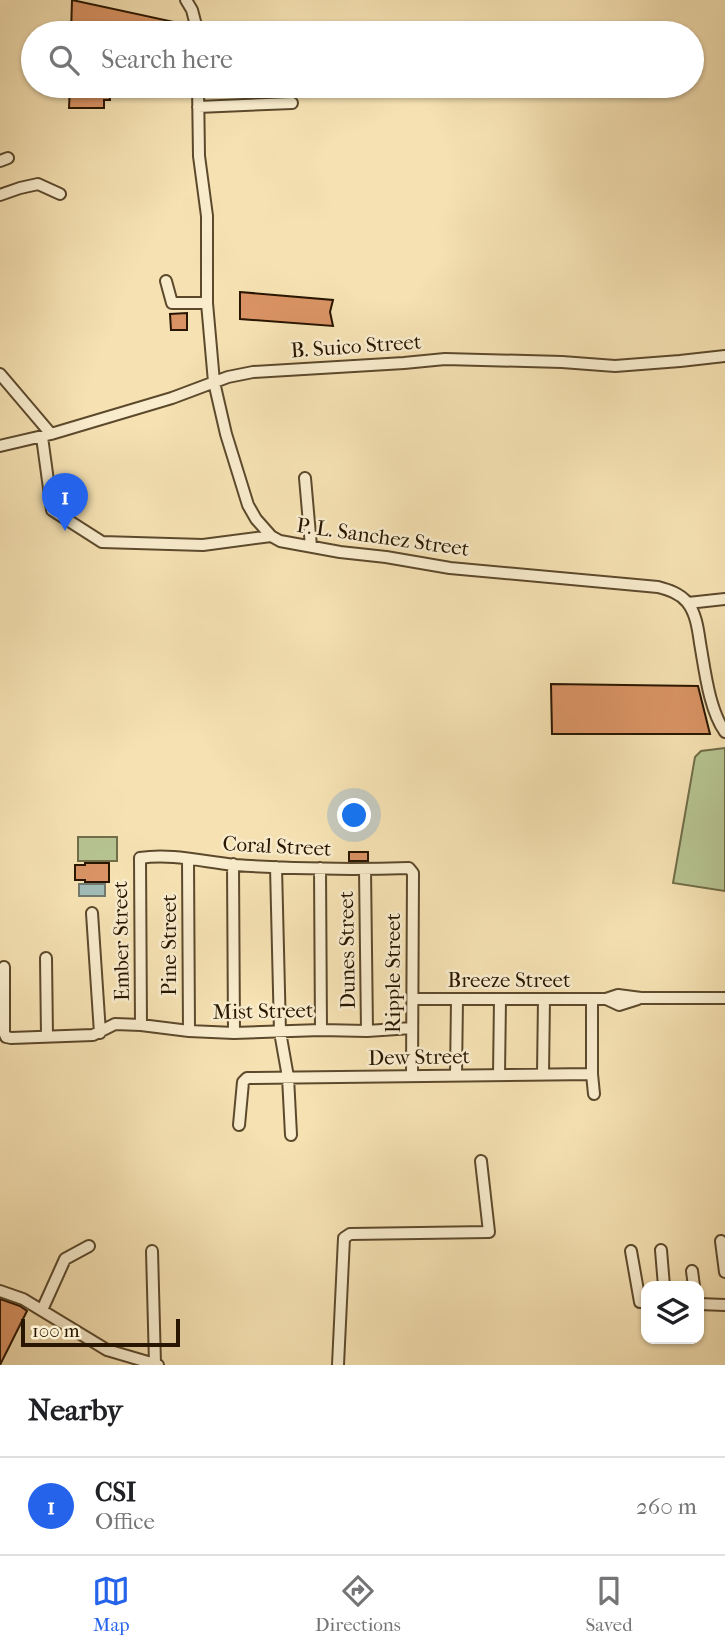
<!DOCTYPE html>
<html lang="en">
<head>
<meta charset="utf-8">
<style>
  :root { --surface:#fff; --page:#f2f2f2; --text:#202124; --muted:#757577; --line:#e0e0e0; --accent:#2563eb }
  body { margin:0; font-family:"IM FELL French Canon",serif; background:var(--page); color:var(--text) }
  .controls { position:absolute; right:21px; bottom:21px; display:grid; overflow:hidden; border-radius:14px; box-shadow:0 2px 5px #0004 }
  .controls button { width:63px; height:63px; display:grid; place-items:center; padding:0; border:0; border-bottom:2px solid var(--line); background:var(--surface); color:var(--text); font:35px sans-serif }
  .scale { position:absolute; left:21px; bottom:18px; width:159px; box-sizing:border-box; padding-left:7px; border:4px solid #291600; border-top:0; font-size:19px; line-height:24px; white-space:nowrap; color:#291600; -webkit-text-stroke:5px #f8eccd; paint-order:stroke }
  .you { position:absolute; left:355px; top:816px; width:24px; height:24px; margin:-18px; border:5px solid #fff; border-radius:50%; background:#1a73e8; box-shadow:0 0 0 10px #1a73e833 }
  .badge { display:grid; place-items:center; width:46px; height:46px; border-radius:50%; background:var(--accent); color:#fff; font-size:23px; font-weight:700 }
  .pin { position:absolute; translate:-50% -58px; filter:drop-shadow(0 2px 4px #0008) }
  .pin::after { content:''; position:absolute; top:37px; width:24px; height:21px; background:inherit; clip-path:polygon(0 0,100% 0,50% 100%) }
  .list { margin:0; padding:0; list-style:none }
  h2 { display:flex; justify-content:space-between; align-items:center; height:91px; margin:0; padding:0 28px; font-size:30px }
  h2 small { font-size:23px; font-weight:400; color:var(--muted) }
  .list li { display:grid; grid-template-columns:46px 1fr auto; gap:21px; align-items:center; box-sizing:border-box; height:98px; padding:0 28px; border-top:2px solid var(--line) }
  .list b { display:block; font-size:26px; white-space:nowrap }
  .list p { margin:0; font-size:23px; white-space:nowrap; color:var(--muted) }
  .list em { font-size:23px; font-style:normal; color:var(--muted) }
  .icon { flex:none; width:38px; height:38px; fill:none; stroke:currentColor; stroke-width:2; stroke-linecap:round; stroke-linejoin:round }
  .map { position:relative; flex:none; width:725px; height:1365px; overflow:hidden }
  .search { position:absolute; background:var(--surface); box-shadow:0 2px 5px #0004; left:21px; right:21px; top:21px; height:77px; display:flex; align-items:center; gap:18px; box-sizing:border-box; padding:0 24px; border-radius:38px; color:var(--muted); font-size:26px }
  .sheet { height:189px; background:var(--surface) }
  nav { display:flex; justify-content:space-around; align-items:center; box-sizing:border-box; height:98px; border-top:2px solid var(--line); background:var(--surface); font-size:19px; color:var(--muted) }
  nav a { display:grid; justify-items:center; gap:4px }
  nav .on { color:var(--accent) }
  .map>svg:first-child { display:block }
  .green { fill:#b6c491; stroke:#706d48; stroke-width:2 }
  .water { fill:#a1bbb7; stroke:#71796e; stroke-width:2 }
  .building { fill:#d99364; stroke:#291600; stroke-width:2 }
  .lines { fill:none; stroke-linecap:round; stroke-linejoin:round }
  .minor-casing { stroke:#5c492c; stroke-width:14 }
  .minor { stroke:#f8eccd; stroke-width:10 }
  .labels { text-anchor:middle; stroke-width:5; stroke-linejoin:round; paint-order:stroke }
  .street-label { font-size:21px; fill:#291600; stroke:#f8eccd }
</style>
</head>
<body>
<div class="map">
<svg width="725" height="1365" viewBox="0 0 725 1365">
  <rect width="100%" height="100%" fill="#f5e1b2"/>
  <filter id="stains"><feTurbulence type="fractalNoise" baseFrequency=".00286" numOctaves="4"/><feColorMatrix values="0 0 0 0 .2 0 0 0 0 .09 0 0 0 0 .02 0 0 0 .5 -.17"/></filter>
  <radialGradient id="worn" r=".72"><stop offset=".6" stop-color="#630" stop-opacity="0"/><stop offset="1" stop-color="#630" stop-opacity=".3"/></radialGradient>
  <path class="green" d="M725 748V891L673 883 695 757 701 751Z
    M78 837H117V861H78Z"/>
  <path class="water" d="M79 884H105V896H79Z"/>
  <path class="building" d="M72 0 188 25 189 33H71Z
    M70 86H109L110 100H104V108H69Z
    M240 292 333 300 330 312 333 326 240 319Z
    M187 313V330H171L170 314Z
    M551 684 698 686 710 734H552Z
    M349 852H368V861H349Z
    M85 863H109V882H85V880H75V865H85Z
    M0 1299 20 1306 27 1311 0 1365Z"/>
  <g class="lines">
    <defs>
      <path id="minor" d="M186 0 192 10 198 33
        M198 86 199 156 207 216V303L214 382 226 434 248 505 256 519 271 536 280 541 340 552 386 557 450 568 658 587C669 590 679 593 687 602 696 613 698 629 700 643 705 671 709 709 725 732
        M198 107 292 103
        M0 161 8 158
        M0 195 20 188 38 184 60 194
        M166 281 172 303H207
        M0 374 51 434
        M42 437 52 510 102 542 203 545 271 536
        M0 446 51 434 172 398 228 377 253 372 404 363 445 359 562 362 615 366 680 361 725 356
        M305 478 311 546
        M688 603 725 599
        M188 859 189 1031
        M233 864 234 1033
        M276 867 280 1032 288 1077 291 1135
        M320 868 321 1030
        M365 869 367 1031
        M92 913 100 1033
        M46 958 47 1036
        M4 967V1032L6 1037 11 1038 93 1035 115 1024 141 1025 189 1031 234 1033 321 1030 367 1031 412 1028
        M413 999H606L618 995 641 998H725
        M592 999V1074L594 1094
        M606 999 619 1005 638 999
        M141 1025 140 858C172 853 204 862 236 865 294 869 351 870 409 868L413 873 412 1076
        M543 1074 544 999
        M456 1075 457 1000
        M499 1075 500 999
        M239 1125 243 1082 247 1078 592 1074
        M721 1241 725 1272
        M661 1250 664 1286
        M152 1251 155 1364
        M631 1251 640 1302H646
        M692 1271 694 1286
        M0 1291 23 1299 107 1350 158 1365
        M699 1304 725 1305
        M42 1310 65 1259 89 1246
        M338 1365 344 1238 350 1234 489 1232 481 1161"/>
    </defs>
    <use href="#minor" class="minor-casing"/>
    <use href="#minor" class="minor"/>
  </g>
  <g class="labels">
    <g class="street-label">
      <text transform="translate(356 346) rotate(-4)" y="7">B. Suico Street</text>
      <text transform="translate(383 537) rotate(8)" y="7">P. L. Sanchez Street</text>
      <text transform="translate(277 846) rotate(3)" y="7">Coral Street</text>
      <text transform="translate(121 941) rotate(-91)" y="7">Ember Street</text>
      <text transform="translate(169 945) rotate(-90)" y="7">Pine Street</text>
      <text transform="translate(347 950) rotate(-91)" y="7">Dunes Street</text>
      <text transform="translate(393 973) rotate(-90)" y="7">Ripple Street</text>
      <text x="509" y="987">Breeze Street</text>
      <text transform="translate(263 1011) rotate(-1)" y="7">Mist Street</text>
      <text transform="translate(419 1057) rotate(-1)" y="7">Dew Street</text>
    </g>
  </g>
  <rect width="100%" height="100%" filter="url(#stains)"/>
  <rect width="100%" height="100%" fill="url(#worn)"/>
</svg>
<div class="controls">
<button><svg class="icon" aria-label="layers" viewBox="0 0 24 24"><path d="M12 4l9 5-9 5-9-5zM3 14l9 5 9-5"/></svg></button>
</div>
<div class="scale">100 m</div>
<div class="you"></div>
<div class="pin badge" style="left:65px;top:531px">1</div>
<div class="search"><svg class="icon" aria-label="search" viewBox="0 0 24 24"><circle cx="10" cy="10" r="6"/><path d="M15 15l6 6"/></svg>Search here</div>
</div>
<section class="sheet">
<h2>Nearby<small></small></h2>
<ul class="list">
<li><span class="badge">1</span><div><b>CSI</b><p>Office</p></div><em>260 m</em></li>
</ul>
</section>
<nav>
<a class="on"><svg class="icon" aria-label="map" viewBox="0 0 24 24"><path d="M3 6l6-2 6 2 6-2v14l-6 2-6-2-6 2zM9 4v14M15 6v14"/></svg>Map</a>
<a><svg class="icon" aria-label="directions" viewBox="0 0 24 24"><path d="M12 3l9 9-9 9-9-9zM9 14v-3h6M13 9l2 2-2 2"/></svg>Directions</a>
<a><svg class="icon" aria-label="saved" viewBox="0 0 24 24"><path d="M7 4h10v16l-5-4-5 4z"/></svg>Saved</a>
</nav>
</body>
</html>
